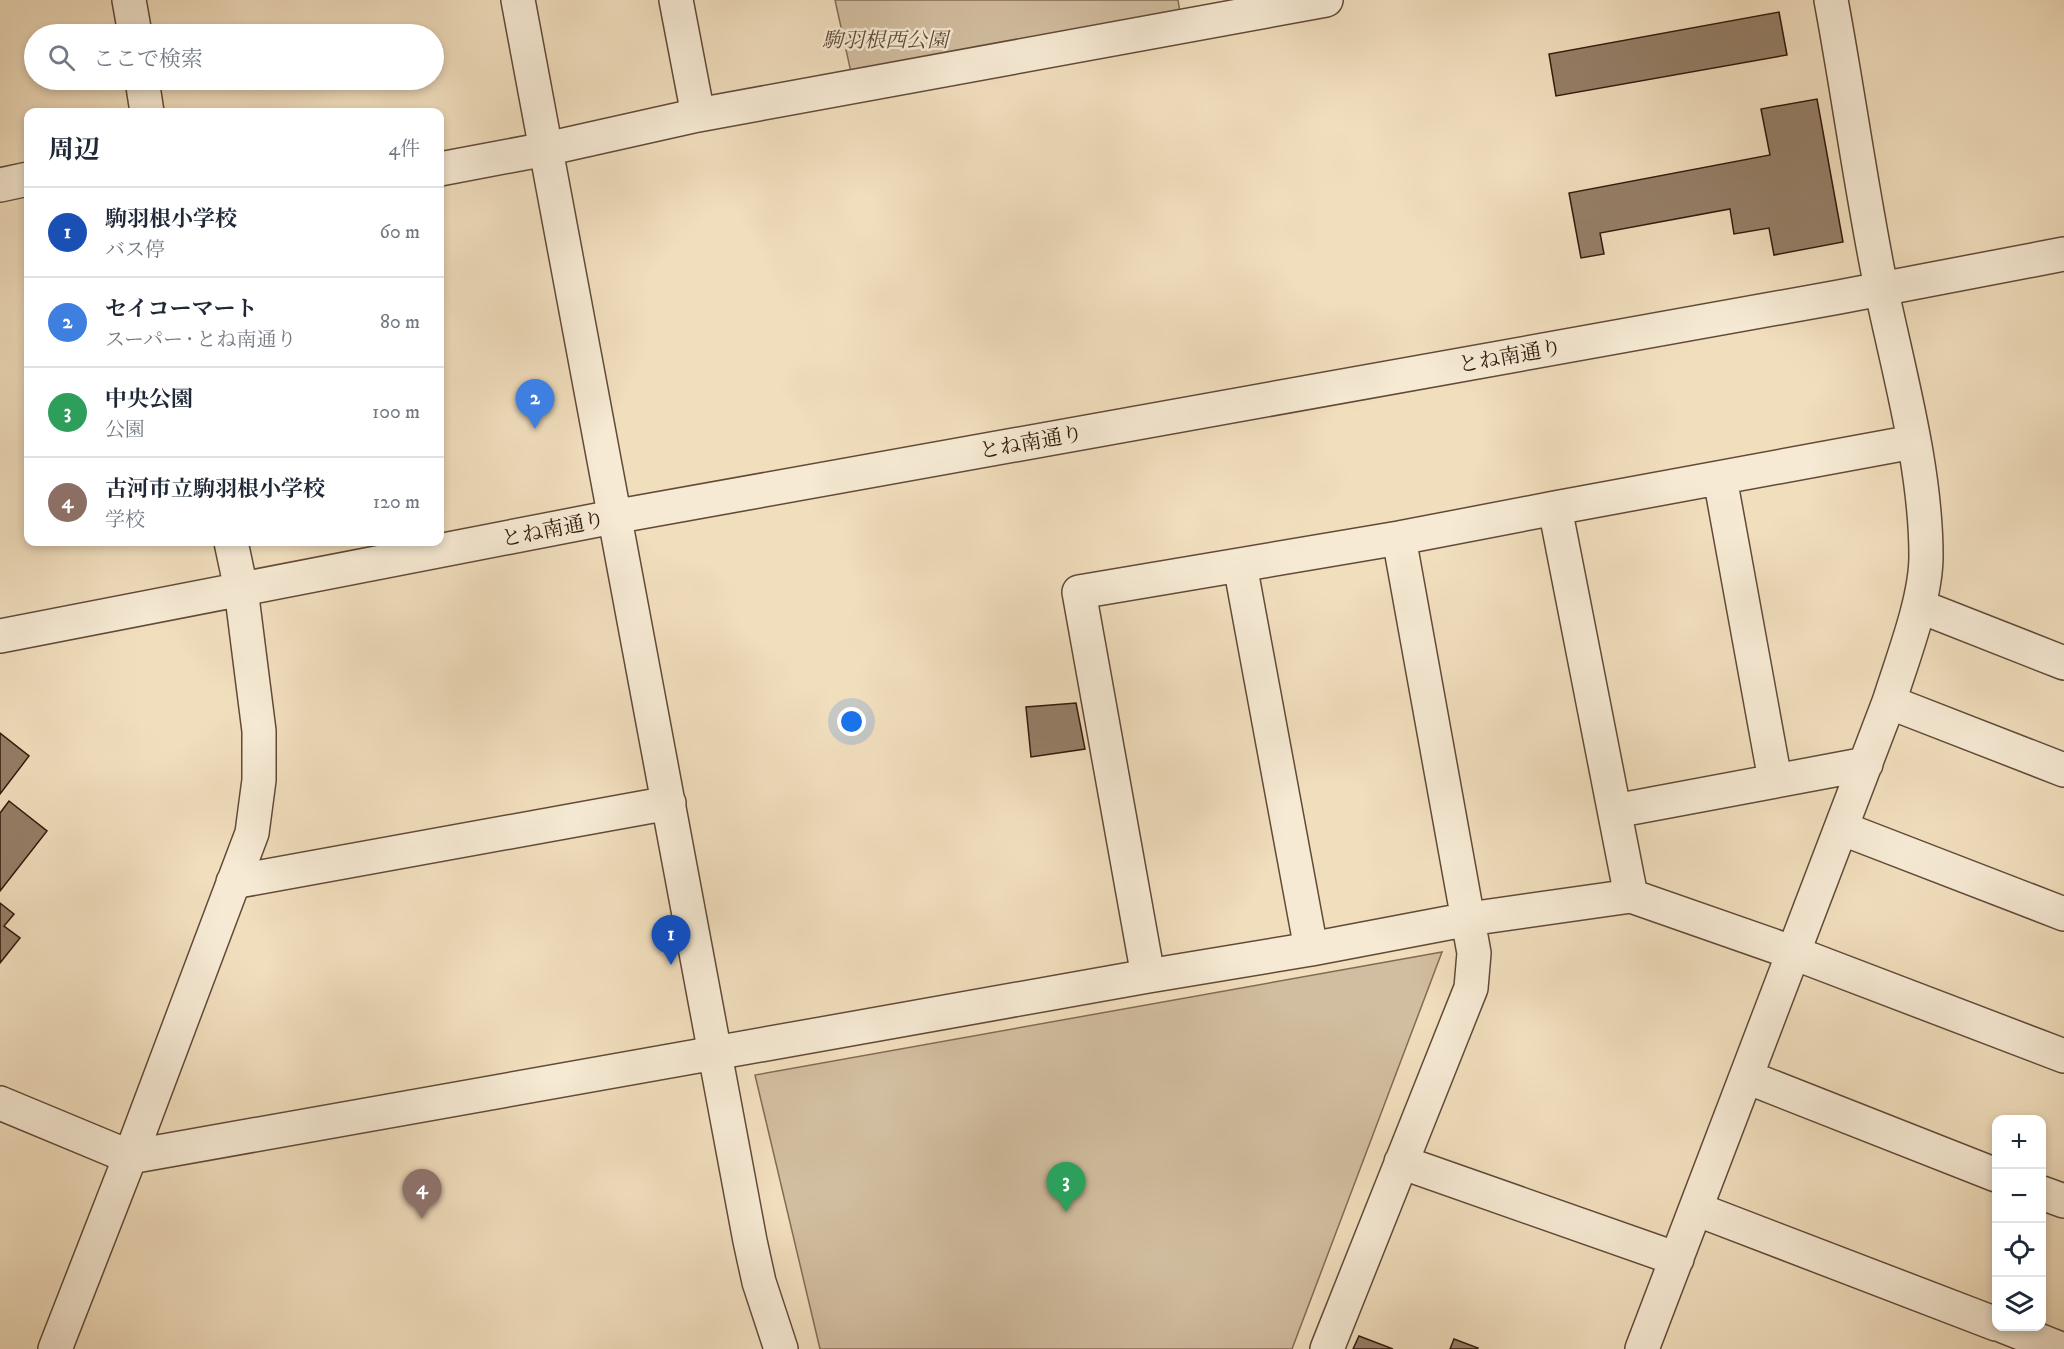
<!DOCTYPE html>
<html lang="ja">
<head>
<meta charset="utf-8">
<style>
  :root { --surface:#fff; --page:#f6f6f7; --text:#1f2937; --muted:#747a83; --line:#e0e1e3; --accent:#2563eb }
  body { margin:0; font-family:"IM FELL DW Pica","Noto Serif JP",serif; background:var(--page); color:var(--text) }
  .controls { position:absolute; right:18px; bottom:18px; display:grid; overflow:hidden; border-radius:12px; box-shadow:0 3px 9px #0003 }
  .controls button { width:54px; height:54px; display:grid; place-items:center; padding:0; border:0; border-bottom:2px solid var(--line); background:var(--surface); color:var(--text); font:30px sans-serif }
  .you { position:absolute; left:852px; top:722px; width:21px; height:21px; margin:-15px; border:4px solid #fff; border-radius:50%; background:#1a73e8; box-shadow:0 0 0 9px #1a73e833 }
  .badge { display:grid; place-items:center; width:39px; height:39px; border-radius:50%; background:var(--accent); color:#fff; font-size:20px; font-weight:700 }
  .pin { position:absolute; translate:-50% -50px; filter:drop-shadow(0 2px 3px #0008) }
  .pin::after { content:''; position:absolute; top:32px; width:21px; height:18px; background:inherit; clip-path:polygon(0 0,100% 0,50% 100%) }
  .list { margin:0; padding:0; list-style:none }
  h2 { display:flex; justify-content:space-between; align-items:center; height:78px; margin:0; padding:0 24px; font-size:26px }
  h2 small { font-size:20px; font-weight:400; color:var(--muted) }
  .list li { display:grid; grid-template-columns:39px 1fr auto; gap:18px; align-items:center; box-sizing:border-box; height:90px; padding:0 24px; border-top:2px solid var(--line) }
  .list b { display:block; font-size:22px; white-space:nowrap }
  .list p { margin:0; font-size:20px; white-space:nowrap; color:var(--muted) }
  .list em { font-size:20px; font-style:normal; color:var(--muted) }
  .icon { flex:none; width:33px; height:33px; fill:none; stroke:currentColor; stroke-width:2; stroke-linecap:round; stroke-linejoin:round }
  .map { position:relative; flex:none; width:2064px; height:1349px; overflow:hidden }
  .search { position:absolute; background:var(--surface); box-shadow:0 3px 9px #0003; left:24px; top:24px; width:420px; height:66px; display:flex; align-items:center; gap:15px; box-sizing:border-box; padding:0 21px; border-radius:33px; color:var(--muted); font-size:22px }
  .panel { position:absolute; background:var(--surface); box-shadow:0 3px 9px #0003; left:24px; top:108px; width:420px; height:438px; border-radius:12px }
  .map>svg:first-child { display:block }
  .green { fill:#d1bd9f; stroke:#826b55; stroke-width:1.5 }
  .building { fill:#957f68; stroke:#32190b; stroke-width:1.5 }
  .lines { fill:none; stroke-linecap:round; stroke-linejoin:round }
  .minor-casing { stroke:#624a38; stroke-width:36 }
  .minor { stroke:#f6ead4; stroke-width:33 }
  .labels { text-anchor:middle; stroke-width:5; stroke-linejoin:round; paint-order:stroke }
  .park-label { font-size:21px; font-style:italic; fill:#624a37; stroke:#f6ead4 }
  .street-label { font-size:21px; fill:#32190b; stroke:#f6ead4 }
</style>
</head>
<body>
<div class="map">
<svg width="2064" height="1349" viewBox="0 0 2064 1349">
  <rect width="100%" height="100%" fill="#f1debd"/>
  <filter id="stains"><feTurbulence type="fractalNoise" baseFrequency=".00333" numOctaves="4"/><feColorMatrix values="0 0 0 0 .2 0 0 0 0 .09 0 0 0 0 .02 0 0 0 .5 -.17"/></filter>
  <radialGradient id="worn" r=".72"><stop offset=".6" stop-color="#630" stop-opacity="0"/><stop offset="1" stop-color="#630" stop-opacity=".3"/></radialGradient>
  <path class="green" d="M835 0H1178L1182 25 854 86Z
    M1442 952 1292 1349H820L755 1075Z"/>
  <path class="building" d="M1779 12 1787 55 1556 96 1549 54Z
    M1817 99 1843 242 1774 255 1769 228 1734 234 1730 209 1600 233 1604 254 1581 258 1569 193 1770 155 1761 109Z
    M1076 703 1085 749 1031 757 1026 707Z
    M0 733 29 756 0 794Z
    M9 801 47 831 0 891V813Z
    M0 903 14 914 4 926 20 938 0 963Z
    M1359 1336 1393 1349H1353Z
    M1454 1339 1478 1348 1477 1349H1450Z"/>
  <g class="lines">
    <defs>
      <path id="minor" d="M129 0 135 34
        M518 0 750 1241 759 1282 781 1349
        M676 0 698 115
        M142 80 147 112
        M440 169 546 149 698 115 1326 0
        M0 185 28 179
        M1720 478 1775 780
        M1240 565 1311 949
        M1919 606 2064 663
        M0 636 613 517 1839 297 2064 254
        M1889 702 2064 770
        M1615 811 1866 764
        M1841 828 2064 914
        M233 882 669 803
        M1631 896 1555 508 1913 442
        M1148 976 1079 592 1399 538 1555 508
        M1747 1077 1996 1175
        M0 1103 130 1157 1148 976 1311 949 1469 919 1631 896 1794 953 2064 1056
        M1401 1162 1677 1259
        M2042 1193 2064 1201
        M1696 1209 1996 1324
        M2003 1326 2061 1349
        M55 1349 130 1157 252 833 259 780V731L241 589 231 542
        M1327 1349 1471 988 1474 953 1399 538
        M1642 1349 1889 702C1902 660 1926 600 1926 556 1926 469 1900 377 1882 292 1862 195 1849 97 1831 0"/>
    </defs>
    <use href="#minor" class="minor-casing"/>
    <use href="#minor" class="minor"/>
  </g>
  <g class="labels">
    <g class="park-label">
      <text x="885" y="47">駒羽根西公園</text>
    </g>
    <g class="street-label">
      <text transform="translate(1510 356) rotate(-10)" y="7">とね南通り</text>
      <text transform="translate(1031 442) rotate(-10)" y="7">とね南通り</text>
      <text transform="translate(553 529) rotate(-11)" y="7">とね南通り</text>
    </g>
  </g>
  <rect width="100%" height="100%" filter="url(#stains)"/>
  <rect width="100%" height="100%" fill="url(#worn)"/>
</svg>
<div class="controls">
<button>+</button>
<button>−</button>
<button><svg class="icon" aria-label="locate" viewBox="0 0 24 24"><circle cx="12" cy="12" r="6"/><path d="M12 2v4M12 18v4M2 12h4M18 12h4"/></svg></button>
<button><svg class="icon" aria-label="layers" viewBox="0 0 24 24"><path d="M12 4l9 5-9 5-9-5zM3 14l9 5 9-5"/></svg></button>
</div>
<div class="you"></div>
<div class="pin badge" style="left:671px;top:965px;background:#1a4fb4">1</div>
<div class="pin badge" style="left:535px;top:429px;background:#3f7fe0">2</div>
<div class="pin badge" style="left:1066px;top:1212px;background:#2e9e5b">3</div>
<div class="pin badge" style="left:422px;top:1219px;background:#8d6e63">4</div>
<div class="search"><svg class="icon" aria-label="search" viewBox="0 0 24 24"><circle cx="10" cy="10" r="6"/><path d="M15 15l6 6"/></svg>ここで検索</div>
<section class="panel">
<h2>周辺<small>4件</small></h2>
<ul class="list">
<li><span class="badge" style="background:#1a4fb4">1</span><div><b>駒羽根小学校</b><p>バス停</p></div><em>60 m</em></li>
<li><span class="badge" style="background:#3f7fe0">2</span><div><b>セイコーマート</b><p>スーパー · とね南通り</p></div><em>80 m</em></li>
<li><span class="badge" style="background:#2e9e5b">3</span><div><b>中央公園</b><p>公園</p></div><em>100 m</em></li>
<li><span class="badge" style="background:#8d6e63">4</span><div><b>古河市立駒羽根小学校</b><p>学校</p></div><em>120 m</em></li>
</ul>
</section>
</div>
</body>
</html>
